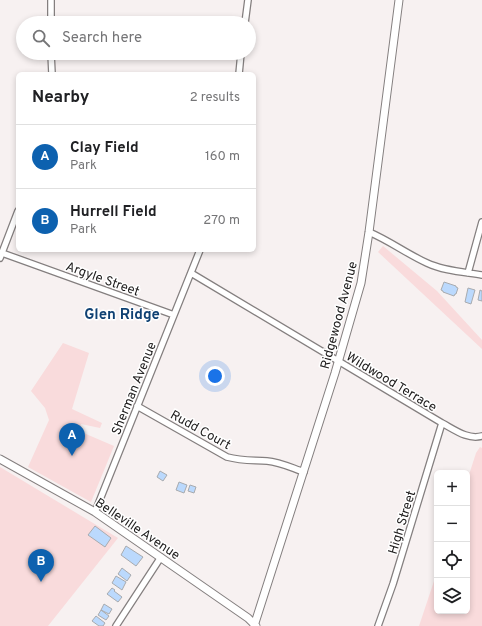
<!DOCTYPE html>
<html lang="en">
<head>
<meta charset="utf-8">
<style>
  :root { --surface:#fff; --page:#f2f2f2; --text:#202124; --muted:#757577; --line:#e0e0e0; --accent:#0d61af }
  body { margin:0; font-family:Overpass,sans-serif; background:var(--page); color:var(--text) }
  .controls { position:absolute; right:12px; bottom:12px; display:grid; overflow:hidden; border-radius:6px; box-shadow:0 2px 6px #0003 }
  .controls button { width:36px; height:36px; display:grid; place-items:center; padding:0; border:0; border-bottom:1px solid var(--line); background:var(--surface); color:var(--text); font:20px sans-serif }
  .you { position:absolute; left:215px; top:376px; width:14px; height:14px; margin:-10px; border:3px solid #fff; border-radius:50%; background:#1a73e8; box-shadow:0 0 0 6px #1a73e833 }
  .badge { display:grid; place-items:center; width:26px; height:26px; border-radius:50%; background:var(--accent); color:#fff; font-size:13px; font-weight:700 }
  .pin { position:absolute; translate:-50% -33px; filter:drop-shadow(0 1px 2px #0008) }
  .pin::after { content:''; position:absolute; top:21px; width:14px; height:12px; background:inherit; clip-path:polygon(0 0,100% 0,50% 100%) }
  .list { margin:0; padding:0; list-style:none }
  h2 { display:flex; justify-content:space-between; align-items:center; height:52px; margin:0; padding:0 16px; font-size:17px }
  h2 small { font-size:13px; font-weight:400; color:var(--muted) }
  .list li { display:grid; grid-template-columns:26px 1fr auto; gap:12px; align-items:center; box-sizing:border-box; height:64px; padding:0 16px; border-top:1px solid var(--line) }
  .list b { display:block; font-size:15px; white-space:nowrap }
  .list p { margin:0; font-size:13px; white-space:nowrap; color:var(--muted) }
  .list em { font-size:13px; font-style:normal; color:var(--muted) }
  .icon { flex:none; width:22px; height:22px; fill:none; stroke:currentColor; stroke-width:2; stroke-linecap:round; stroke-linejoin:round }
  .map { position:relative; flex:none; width:482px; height:626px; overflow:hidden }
  .search { position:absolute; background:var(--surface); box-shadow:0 2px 6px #0003; left:16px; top:16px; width:240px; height:44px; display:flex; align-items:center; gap:10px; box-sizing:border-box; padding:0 14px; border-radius:22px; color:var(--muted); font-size:15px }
  .panel { position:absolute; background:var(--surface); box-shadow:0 2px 6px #0003; left:16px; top:72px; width:240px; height:180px; border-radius:6px }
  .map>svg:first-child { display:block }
  .green { fill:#f9dbdc }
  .building { fill:#bbd9fd; stroke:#a8abaf }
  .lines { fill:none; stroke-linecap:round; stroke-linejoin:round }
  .street-casing { stroke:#847f7f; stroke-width:8 }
  .secondary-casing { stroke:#847f7f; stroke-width:9 }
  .street { stroke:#fff; stroke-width:5.5 }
  .secondary { stroke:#fff; stroke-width:7 }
  .labels { text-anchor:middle; stroke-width:3; stroke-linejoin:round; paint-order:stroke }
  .street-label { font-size:13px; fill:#1f1d1d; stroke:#fff }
  .quarter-label { font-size:15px; font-weight:bold; fill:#0f4173; stroke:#fff }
</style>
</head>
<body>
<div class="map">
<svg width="482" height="626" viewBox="0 0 482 626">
  <rect width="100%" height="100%" fill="#f7f1f1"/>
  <path class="green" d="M383 246 437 291 482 340V349L378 252Z
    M63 343 89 353 72 409 102 423 100 428 81 424 79 431 114 446 91 502 28 467 49 420 45 408 31 391Z
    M480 447 482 448V626H419L437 572V611H467V481L476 453Z
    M0 467 118 538 48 626H0Z"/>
  <path class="building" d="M444 282 456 286V287L458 288 456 294H455L454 296 443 292V291L441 290Z
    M468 288 475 290 471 304 465 302Z
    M480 290 482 291V301L478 300Z
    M160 471 167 475 163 481 157 477Z
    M179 482 187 485 184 493 176 490Z
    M190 485 196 487 194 493 188 491Z
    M95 526 111 538 105 547 88 535Z
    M126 546 143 557 136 566 121 555Z
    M122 568 131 575 127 581 118 574Z
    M116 576 126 582 122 590 112 583Z
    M112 588 115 590 114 591 122 597 118 602 107 594Z
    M104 604 112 609 109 614 101 610Z
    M101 610 109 616 106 620 98 615Z
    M96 616 105 623 103 626H99L92 621Z"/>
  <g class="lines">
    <defs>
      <path id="street" d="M51 0V23
        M245 23 248 0
        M51 53 52 74
        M239 74 241 53
        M369 232C390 241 407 254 427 263 444 271 464 272 482 275
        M2 253 174 315
        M0 258 18 211
        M191 273 442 423C455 430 468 440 482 436
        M468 273 482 222
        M137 406 227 457C242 461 252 460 267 461 280 462 292 468 304 472
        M95 512 200 250
        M116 626 161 557
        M378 626 393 584 442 423"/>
      <path id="secondary" d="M0 459 95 512 248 618 256 626
        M254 626 335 373 361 283 369 232 399 0"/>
    </defs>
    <use href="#street" class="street-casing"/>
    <use href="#secondary" class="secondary-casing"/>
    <use href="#street" class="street"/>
    <use href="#secondary" class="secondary"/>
  </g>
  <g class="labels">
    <g class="street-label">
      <text transform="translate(103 278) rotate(20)" y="5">Argyle Street</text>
      <text transform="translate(338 315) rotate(-75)" y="5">Ridgewood Avenue</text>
      <text transform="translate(392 381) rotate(31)" y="5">Wildwood Terrace</text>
      <text transform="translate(133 388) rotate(-68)" y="5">Sherman Avenue</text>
      <text transform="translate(201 429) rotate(29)" y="5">Rudd Court</text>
      <text transform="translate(401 522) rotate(-73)" y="5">High Street</text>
      <text transform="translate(138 528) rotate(34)" y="5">Belleville Avenue</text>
    </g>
    <g class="quarter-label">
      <text x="122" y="319">Glen Ridge</text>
    </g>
  </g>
</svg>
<div class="controls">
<button>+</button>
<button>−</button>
<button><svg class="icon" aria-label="locate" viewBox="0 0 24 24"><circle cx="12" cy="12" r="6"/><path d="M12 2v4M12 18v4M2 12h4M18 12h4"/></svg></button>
<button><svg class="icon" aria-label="layers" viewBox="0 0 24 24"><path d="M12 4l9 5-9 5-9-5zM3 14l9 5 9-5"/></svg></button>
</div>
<div class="you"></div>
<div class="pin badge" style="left:72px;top:456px">A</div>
<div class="pin badge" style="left:41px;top:582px">B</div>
<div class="search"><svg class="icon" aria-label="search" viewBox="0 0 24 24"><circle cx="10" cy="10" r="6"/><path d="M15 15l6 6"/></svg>Search here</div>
<section class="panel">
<h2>Nearby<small>2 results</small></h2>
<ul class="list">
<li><span class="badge">A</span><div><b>Clay Field</b><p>Park</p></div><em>160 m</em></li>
<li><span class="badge">B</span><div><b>Hurrell Field</b><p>Park</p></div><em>270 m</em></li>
</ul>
</section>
</div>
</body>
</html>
